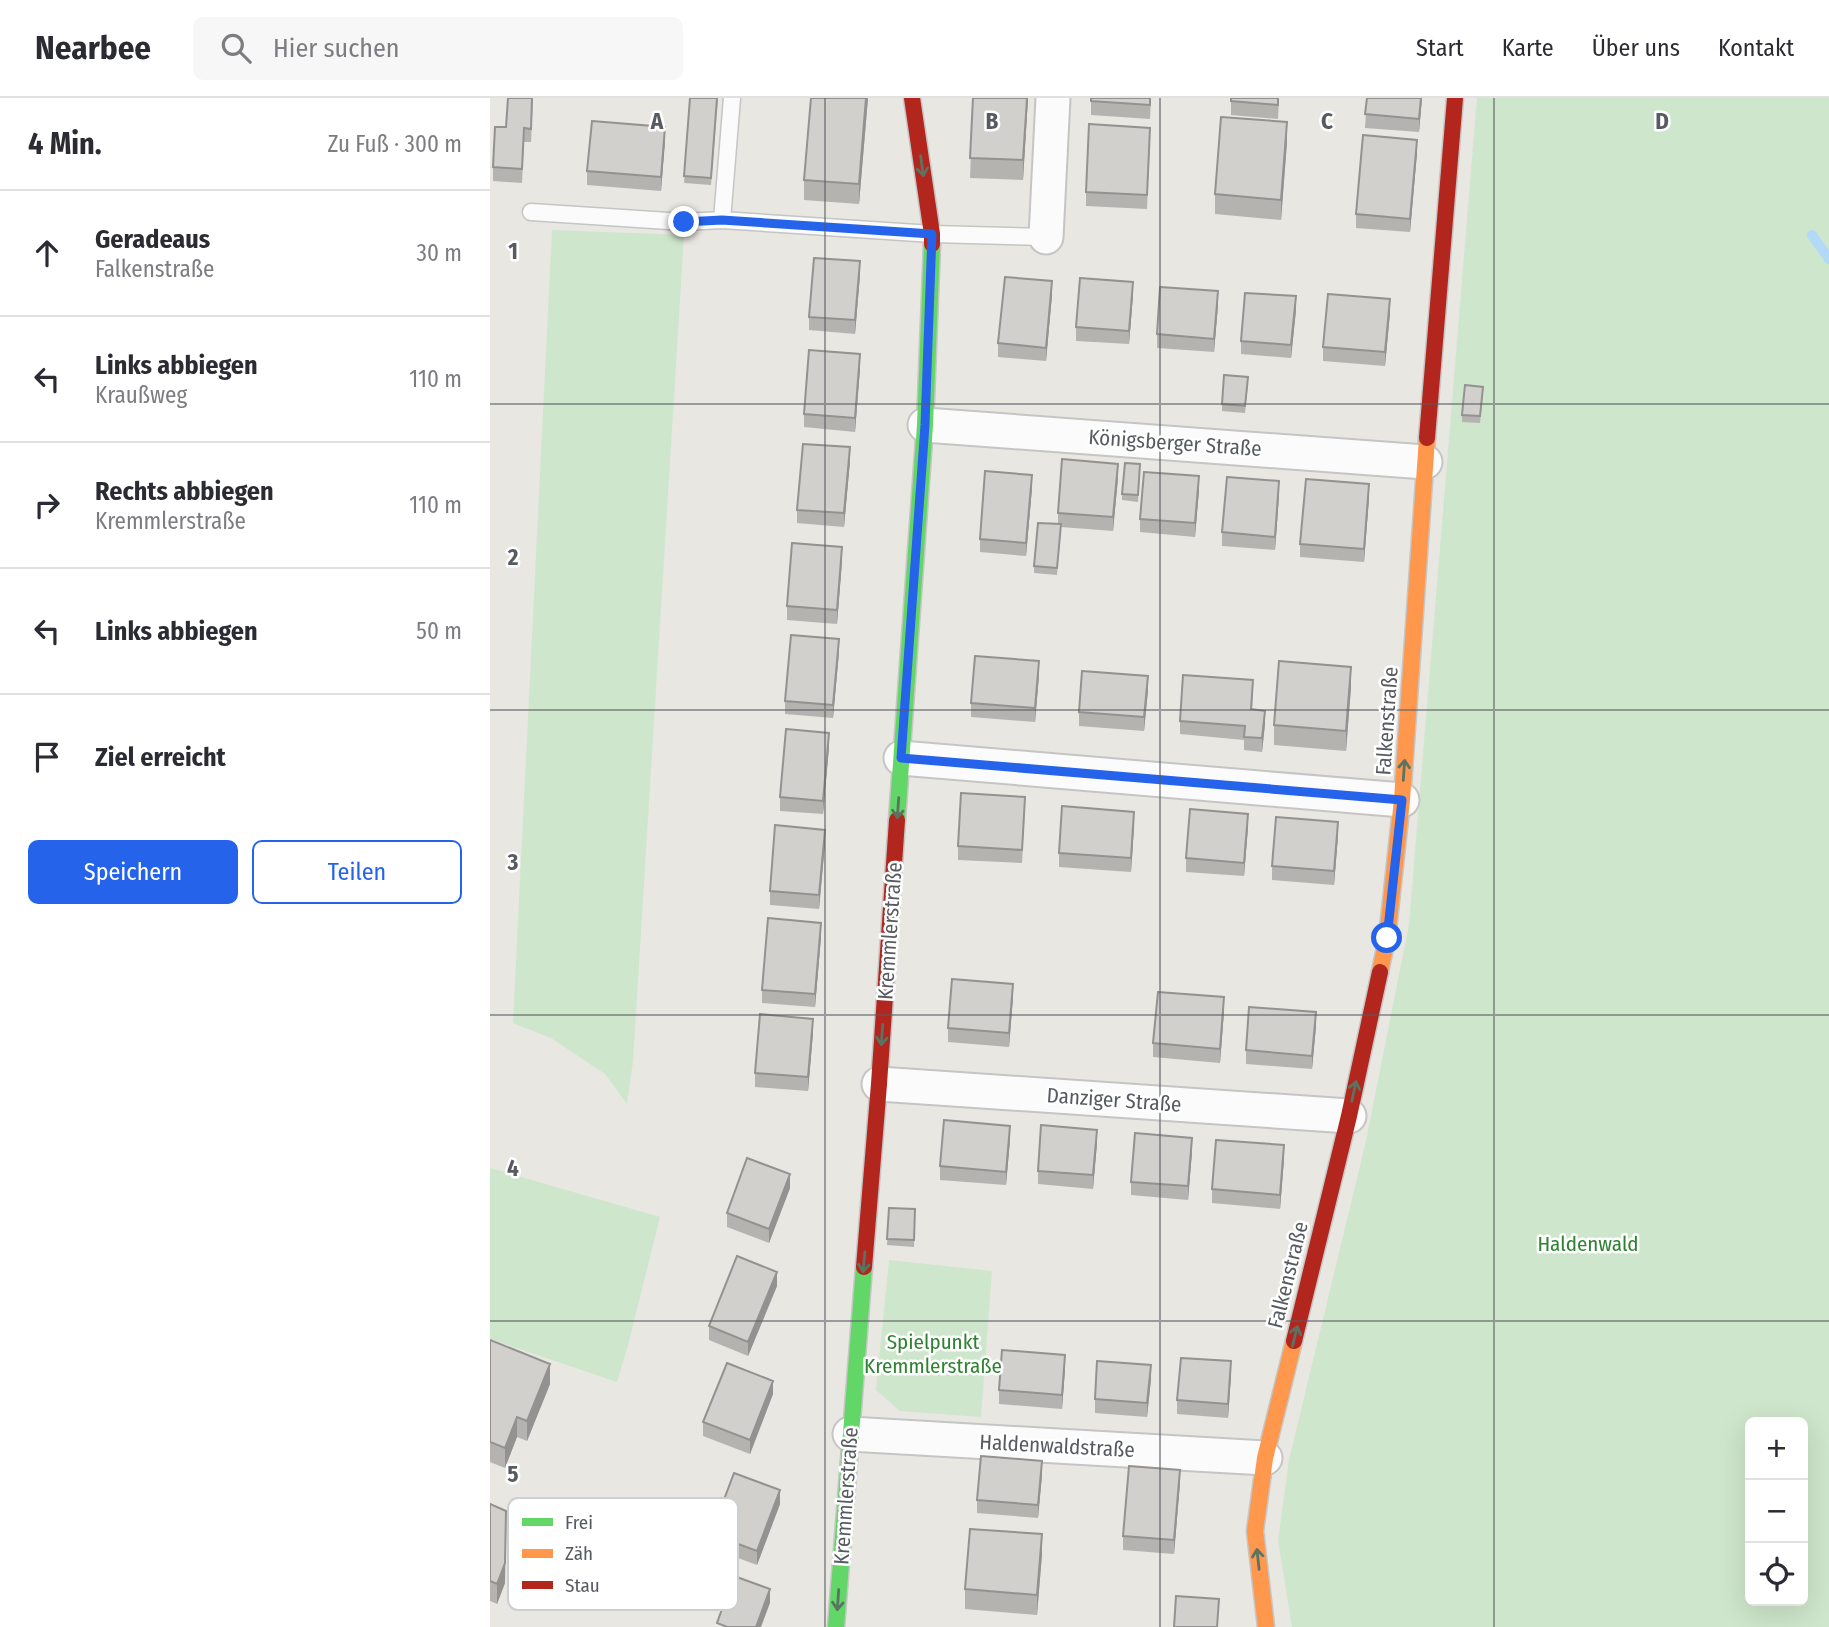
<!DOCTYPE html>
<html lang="de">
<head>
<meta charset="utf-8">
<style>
  :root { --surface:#fff; --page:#f7f7f7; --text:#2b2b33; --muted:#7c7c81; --line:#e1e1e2; --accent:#2563eb }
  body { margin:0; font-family:"Fira Sans Condensed",sans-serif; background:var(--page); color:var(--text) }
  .controls { position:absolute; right:21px; bottom:21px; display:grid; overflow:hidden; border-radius:10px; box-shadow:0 7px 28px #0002 }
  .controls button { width:63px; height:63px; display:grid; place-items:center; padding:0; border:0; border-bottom:2px solid var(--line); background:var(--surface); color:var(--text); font:35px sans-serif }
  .stop { position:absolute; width:21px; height:21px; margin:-16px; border:5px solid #2563eb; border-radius:50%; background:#fff }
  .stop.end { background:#2563eb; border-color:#fff; box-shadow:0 2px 7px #0008 }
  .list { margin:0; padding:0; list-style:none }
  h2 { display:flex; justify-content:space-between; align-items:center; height:91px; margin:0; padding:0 28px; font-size:30px }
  h2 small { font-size:23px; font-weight:400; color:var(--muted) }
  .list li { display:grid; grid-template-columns:46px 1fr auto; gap:21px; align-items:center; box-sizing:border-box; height:126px; padding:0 28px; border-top:2px solid var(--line) }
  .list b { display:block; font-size:26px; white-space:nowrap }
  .list p { margin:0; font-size:23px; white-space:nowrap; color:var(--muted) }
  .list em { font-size:23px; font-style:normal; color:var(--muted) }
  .actions { display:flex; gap:14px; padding:21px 28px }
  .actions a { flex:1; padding:16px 0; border:2px solid var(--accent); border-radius:10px; text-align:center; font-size:24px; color:var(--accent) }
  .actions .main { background:var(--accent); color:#fff }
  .icon { flex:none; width:38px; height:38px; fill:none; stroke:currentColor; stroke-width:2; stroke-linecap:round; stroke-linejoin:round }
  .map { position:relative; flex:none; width:1339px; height:1529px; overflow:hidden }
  header { display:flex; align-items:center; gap:42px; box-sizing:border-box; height:98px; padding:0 35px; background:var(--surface); border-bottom:2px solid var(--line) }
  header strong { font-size:33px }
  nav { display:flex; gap:38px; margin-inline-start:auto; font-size:24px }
  .search { width:490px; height:63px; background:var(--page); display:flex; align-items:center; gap:18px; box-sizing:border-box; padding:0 24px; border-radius:10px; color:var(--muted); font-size:26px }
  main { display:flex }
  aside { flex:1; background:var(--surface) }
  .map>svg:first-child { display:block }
  .green { fill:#cee6cb; fill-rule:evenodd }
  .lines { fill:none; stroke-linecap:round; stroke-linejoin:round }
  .stream { stroke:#b2d9f6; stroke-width:10 }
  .lane-casing { stroke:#c4c5c4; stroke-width:19 }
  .street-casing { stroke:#c4c5c4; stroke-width:37 }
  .fast-casing { stroke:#c5c6c5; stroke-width:19 }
  .slow-casing { stroke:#c5c6c5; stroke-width:19 }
  .jam-casing { stroke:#c5c6c5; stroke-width:19 }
  .lane { stroke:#fcfbfb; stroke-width:16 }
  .street { stroke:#fcfbfb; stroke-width:33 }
  .fast { stroke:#63d668; stroke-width:16 }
  .slow { stroke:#ff974d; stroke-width:16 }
  .jam { stroke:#b3261e; stroke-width:16 }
  .wall { fill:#b5b3b0 }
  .shaded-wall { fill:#939290 }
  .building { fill:#d2d0cd; stroke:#939290; stroke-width:2 }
  .oneway { stroke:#597462 }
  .route { stroke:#2563eb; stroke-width:9 }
  .grid { fill:none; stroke:#575b61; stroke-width:2; stroke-opacity:0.55 }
  .labels { text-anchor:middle; stroke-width:5; stroke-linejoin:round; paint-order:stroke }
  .street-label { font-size:21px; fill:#575b61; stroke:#fff }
  .park-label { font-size:21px; fill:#2e8232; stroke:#fff }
  .key { fill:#fff; stroke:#cdced0; stroke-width:2 }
  .key-label { font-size:19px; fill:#575b61 }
  .grid-label { font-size:23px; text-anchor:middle; font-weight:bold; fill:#575b61; stroke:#fff; stroke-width:5; stroke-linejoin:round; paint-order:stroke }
</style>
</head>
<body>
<header>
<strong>Nearbee</strong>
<div class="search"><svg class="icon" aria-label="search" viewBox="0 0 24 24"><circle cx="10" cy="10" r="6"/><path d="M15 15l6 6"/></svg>Hier suchen</div>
<nav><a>Start</a><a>Karte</a><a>Über uns</a><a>Kontakt</a></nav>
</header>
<main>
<aside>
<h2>4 Min.<small>Zu Fuß · 300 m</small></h2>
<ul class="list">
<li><svg class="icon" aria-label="ahead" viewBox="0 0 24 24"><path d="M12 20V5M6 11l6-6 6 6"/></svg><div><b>Geradeaus</b><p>Falkenstraße</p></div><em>30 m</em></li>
<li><svg class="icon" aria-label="left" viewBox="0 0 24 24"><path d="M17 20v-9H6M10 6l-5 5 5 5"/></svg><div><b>Links abbiegen</b><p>Kraußweg</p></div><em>110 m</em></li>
<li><svg class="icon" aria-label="right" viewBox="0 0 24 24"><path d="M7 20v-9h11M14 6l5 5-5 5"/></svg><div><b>Rechts abbiegen</b><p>Kremmlerstraße</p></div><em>110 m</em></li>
<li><svg class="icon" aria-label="left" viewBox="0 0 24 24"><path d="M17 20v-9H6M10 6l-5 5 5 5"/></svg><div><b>Links abbiegen</b></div><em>50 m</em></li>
<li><svg class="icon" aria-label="arrive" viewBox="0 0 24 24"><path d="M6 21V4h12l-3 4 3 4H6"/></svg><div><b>Ziel erreicht</b></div></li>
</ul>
<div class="actions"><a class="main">Speichern</a><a>Teilen</a></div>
</aside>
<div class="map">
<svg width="1339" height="1529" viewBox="0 0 1339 1529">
  <rect width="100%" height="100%" fill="#e8e7e2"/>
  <path class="green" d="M987 0H1339V1529H802L788 1443 799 1362 876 1043 919 827ZM1260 1324H1313V1503H1260Z
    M62 132 194 137 143 963 137 1006 115 976 61 940 23 925Z
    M0 1070 170 1119 138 1247 127 1284 0 1241Z
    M399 1162 502 1173 491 1319 410 1313 386 1292Z"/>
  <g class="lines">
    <path class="stream" d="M1322 137 1339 161"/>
    <defs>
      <path id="lane" d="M242 0 232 122 442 136 556 139
        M41 114 194 124 232 122"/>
      <path id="street" d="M556 139 563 0
        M435 327 935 364
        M411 660 912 702
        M389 986 859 1018
        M360 1336 775 1360"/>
      <path id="fast" d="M407 722 435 327 442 146
        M346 1529 374 1169"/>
      <path id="slow" d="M890 874 897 840 912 702 937 340
        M776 1529 765 1433 775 1360 804 1243"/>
      <path id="jam" d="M422 0 442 136V146
        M937 340 965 0
        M374 1169 389 986 407 722
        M804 1243 859 1018 890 874"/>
    </defs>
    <use href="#lane" class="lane-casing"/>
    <use href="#street" class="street-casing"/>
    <use href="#fast" class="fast-casing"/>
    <use href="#slow" class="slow-casing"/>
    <use href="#jam" class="jam-casing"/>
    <use href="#lane" class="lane"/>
    <use href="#street" class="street"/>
    <use href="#fast" class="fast"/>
    <use href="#slow" class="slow"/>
    <use href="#jam" class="jam"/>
  </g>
  <path class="wall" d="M43 0 41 44H34L32 85 3 83V69L16 29Z
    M200 0H228L221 87 194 85Z
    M378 0 369 106 314 102V82Z
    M483 0H538L533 82 480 80Z
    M601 0H661L660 21 601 17Z
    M741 0H789L788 21 741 17Z
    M877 0H932L929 34 875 30Z
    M175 43 171 93 97 87V73Z
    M660 43 657 111 596 108V94Z
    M797 44 791 122 725 116V96Z
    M927 55 920 134 866 130V116Z
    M370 177 365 236 319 232V219Z
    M562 197 556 263 508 259V245Z
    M643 197 639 246 586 243V229Z
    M728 207 724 254 667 250V236Z
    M806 212 801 260 751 256V243Z
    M900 215 895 268 833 263V249Z
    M370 270 365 334 314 329V316Z
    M758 286 755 315 732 313V306Z
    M993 296 990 325 972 324V317Z
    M360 363 354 429 307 425V412Z
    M650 366 648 404 632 402V396Z
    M628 380 623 433 571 429 567 477 544 475V468L568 426V415Z
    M542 390 536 458 490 454V441Z
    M709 392 705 439 650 434V421Z
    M789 397 785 452 732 448V434Z
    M879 400 874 464 810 459V446Z
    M352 463 347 526 297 522V508Z
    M349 554 343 620 295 616V603Z
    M549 577 545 624 481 619V605Z
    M861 589 856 653 784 647V627Z
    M658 592 654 633 589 628V614Z
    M763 596 762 611 775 626 772 654 754 652V642L690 636V623Z
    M339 649 333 716 290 713V699Z
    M535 712 532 765 468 762V748Z
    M644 727 641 774 569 769V755Z
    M758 729 754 778 696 774V760Z
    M848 738 844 787 782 782V768Z
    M335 745 329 811 280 807V793Z
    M331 839 325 909 272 905V892Z
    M523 899 519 949 458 944V930Z
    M734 913 730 965 663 959V945Z
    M826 928 822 971 756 966V952Z
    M323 935 318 993 265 989V975Z
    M520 1042 516 1087 450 1082V1068Z
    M607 1045 603 1091 548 1086V1073Z
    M702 1054 698 1102 641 1097V1084Z
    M794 1061 790 1111 722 1105V1091Z
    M300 1090 279 1145 237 1129V1115Z
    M399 1110 425 1111 424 1149 397 1147Z
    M287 1188 258 1258 219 1242V1228Z
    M0 1242 60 1286 37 1343 27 1339 15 1370 0 1364Z
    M575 1271 572 1311 509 1306V1292Z
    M741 1277 738 1320 687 1316V1302Z
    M661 1281 657 1319 605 1315V1301Z
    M283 1296 260 1356 213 1338V1324Z
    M552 1377 548 1420 487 1415V1402Z
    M690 1385 684 1456 633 1452V1438Z
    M0 1406 15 1485 7 1506 0 1503Z
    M290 1406 267 1467 221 1450V1436Z
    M552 1456 547 1517 475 1511V1491Z"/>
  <path class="shaded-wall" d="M376 0H378L369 106V86Z
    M537 0H538L533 82V62Z
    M931 0H932L929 34V21Z
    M797 24V44L791 122V102Z
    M175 29V43L171 93V79Z
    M927 42V55L920 134V121Z
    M370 163V177L365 236V222Z
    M562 183V197L556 263V250Z
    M643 184V197L639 246V233Z
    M728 193V207L724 254V241Z
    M806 198V212L801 260V247Z
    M900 201V215L895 268V254Z
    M370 256V270L365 334V320Z
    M360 349V363L354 429V415Z
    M628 366V380L623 433V419Z
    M542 377V390L536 458V445Z
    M709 378V392L705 439V425Z
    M789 383V397L785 452V439Z
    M879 386V400L874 464V451Z
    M352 449V463L347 526V512Z
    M349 541V554L343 620V607Z
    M549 563V577L545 624V610Z
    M861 569V589L856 653V633Z
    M658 578V592L654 633V619Z
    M775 613V626L772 654V640Z
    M339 635V649L333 716V703Z
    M644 714V727L641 774V760Z
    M758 716V729L754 778V765Z
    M848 724V738L844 787V773Z
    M335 732V745L329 811V797Z
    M331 825V839L325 909V896Z
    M523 886V899L519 949V935Z
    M734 899V913L730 965V951Z
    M826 914V928L822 971V958Z
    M323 921V935L318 993V979Z
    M520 1028V1042L516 1087V1074Z
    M607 1032V1045L603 1091V1077Z
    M702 1040V1054L698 1102V1088Z
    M794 1047V1061L790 1111V1097Z
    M300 1076V1090L279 1145V1131Z
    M287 1174V1188L258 1258V1244Z
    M575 1257V1271L572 1311V1297Z
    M741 1263V1277L738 1320V1306Z
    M60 1266V1286L37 1343V1323Z
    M661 1267V1281L657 1319V1305Z
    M283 1283V1296L260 1356V1342Z
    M27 1319V1339L15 1370V1350Z
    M552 1363V1377L548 1420V1407Z
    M690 1372V1385L684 1456V1442Z
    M290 1392V1406L267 1467V1453Z
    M16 1433 15 1485 7 1506V1486Z
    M552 1436V1456L547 1517V1497Z
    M280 1491V1505L271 1529H266Z"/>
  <path class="building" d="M18 0H42L41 31 34 30 32 71 3 69 5 29H16Z
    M200 0H227L221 80 194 78Z
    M321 0H376L369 86 314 82Z
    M483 0H537L533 62 480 60Z
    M601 0H660V7L601 3Z
    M741 0H788V7L741 3Z
    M877 0H931L929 21 875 16Z
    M731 19 797 24 791 102 725 96Z
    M102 23 175 29 171 79 97 73Z
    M599 26 660 30 657 97 596 94Z
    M873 37 927 42 920 121 866 116Z
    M324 160 370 163 365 222 319 219Z
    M515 179 562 183 556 250 508 245Z
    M590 180 643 184 639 233 586 229Z
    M670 189 728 193 724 241 667 236Z
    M755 195 806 198 801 247 751 243Z
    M838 196 900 201 895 254 833 249Z
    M319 252 370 256 365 320 314 316Z
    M734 277 758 279 755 308 732 306Z
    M975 287 993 289 990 318 972 317Z
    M313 346 360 349 354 415 307 412Z
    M572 361 628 366 623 419 568 415Z
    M635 365 650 366 648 397 632 396Z
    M495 373 542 377 536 445 490 441Z
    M654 374 709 378 705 425 650 421Z
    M737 379 789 383 785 439 732 434Z
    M816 381 879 386 874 451 810 446Z
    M548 425 571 426 567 470 544 468Z
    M302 445 352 449 347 512 297 508Z
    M301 537 349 541 343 607 295 603Z
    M485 558 549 563 545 610 481 605Z
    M789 563 861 569 856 633 784 627Z
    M592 573 658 578 654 619 589 614Z
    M693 577 763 582 761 611 775 613 772 640 754 639 755 628 690 623Z
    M296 631 339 635 333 703 290 699Z
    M471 695 535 699 532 752 468 748Z
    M572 708 644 714 641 760 569 755Z
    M700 711 758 716 754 765 696 760Z
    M786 719 848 724 844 773 782 768Z
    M285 727 335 732 329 797 280 793Z
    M278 820 331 825 325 896 272 892Z
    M462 881 523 886 519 935 458 930Z
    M668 894 734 899 730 951 663 945Z
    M759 909 826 914 822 958 756 952Z
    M270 916 323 921 318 979 265 975Z
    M454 1022 520 1028 516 1074 450 1068Z
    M551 1027 607 1032 603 1077 548 1073Z
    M645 1035 702 1040 698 1088 641 1084Z
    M726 1042 794 1047 790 1097 722 1091Z
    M257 1060 300 1076 279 1131 237 1115Z
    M399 1110 425 1111 424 1142 397 1141Z
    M247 1158 287 1174 258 1244 219 1228Z
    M0 1242 60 1266 37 1323 27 1319 15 1350 0 1344Z
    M512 1252 575 1257 572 1297 509 1292Z
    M691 1260 741 1263 738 1306 687 1302Z
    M607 1263 661 1267 657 1305 605 1301Z
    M237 1265 283 1283 260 1342 213 1324Z
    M491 1358 552 1363 548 1407 487 1402Z
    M639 1368 690 1372 684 1442 633 1438Z
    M244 1375 290 1392 267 1453 221 1436Z
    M0 1406 16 1413 15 1465 7 1486 0 1483Z
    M480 1431 552 1436 547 1497 475 1491Z
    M244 1478 280 1491 266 1529H237L227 1525Z
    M686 1498 729 1501 727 1529H684Z"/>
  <defs><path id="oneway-shaft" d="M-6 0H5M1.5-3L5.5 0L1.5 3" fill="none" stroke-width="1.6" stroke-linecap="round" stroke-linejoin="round" transform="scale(1.75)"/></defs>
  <g class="oneway">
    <use href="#oneway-shaft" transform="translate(432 68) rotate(82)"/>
    <use href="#oneway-shaft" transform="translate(914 672) rotate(-86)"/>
    <use href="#oneway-shaft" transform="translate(408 710) rotate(94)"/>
    <use href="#oneway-shaft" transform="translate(392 937) rotate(94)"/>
    <use href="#oneway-shaft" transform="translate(864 993) rotate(-78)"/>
    <use href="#oneway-shaft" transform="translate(374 1164) rotate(95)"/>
    <use href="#oneway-shaft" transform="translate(805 1238) rotate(-76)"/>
    <use href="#oneway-shaft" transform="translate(768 1461) rotate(-96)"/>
    <use href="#oneway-shaft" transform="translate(348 1502) rotate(94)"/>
  </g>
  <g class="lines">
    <path class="route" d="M194 124 232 122 442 136 435 327 411 660 912 702 897 840"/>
  </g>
  <path class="grid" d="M335 0V1529M670 0V1529M1004 0V1529M0 306H1339M0 612H1339M0 917H1339M0 1223H1339"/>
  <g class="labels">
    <g class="street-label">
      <text transform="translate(685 345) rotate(4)" y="7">Königsberger Straße</text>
      <text transform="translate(897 623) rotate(-86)" y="7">Falkenstraße</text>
      <text transform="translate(400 833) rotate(-86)" y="7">Kremmlerstraße</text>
      <text transform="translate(624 1002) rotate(4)" y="7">Danziger Straße</text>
      <text transform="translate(798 1177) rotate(-76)" y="7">Falkenstraße</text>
      <text transform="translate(567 1348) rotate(3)" y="7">Haldenwaldstraße</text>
      <text transform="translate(356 1398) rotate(-86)" y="7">Kremmlerstraße</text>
    </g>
    <g class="park-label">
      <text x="1098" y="1153">Haldenwald</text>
      <text x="443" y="1251">Spielpunkt<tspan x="443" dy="24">Kremmlerstraße</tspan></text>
    </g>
  </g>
  <rect x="18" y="1400" width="230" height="112" rx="10" class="key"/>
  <rect x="32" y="1420" width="31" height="8" fill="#63d668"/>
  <rect x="32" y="1451" width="31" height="9" fill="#ff974d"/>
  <rect x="32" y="1483" width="31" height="8" fill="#b3261e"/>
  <g class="key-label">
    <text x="75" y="1431">Frei</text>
    <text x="75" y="1462">Zäh</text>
    <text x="75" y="1494">Stau</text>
  </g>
  <g class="grid-label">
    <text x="167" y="31">A</text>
    <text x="502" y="31">B</text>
    <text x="837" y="31">C</text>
    <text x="1172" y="31">D</text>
    <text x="23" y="161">1</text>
    <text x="23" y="467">2</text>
    <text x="23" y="772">3</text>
    <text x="23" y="1078">4</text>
    <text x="23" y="1384">5</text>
  </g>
</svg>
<div class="controls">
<button>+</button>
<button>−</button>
<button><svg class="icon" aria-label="locate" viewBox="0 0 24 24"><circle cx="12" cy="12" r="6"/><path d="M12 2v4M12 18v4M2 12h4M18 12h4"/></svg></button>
</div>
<div class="stop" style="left:897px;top:840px"></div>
<div class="stop end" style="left:194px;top:124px"></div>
</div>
</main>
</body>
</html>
